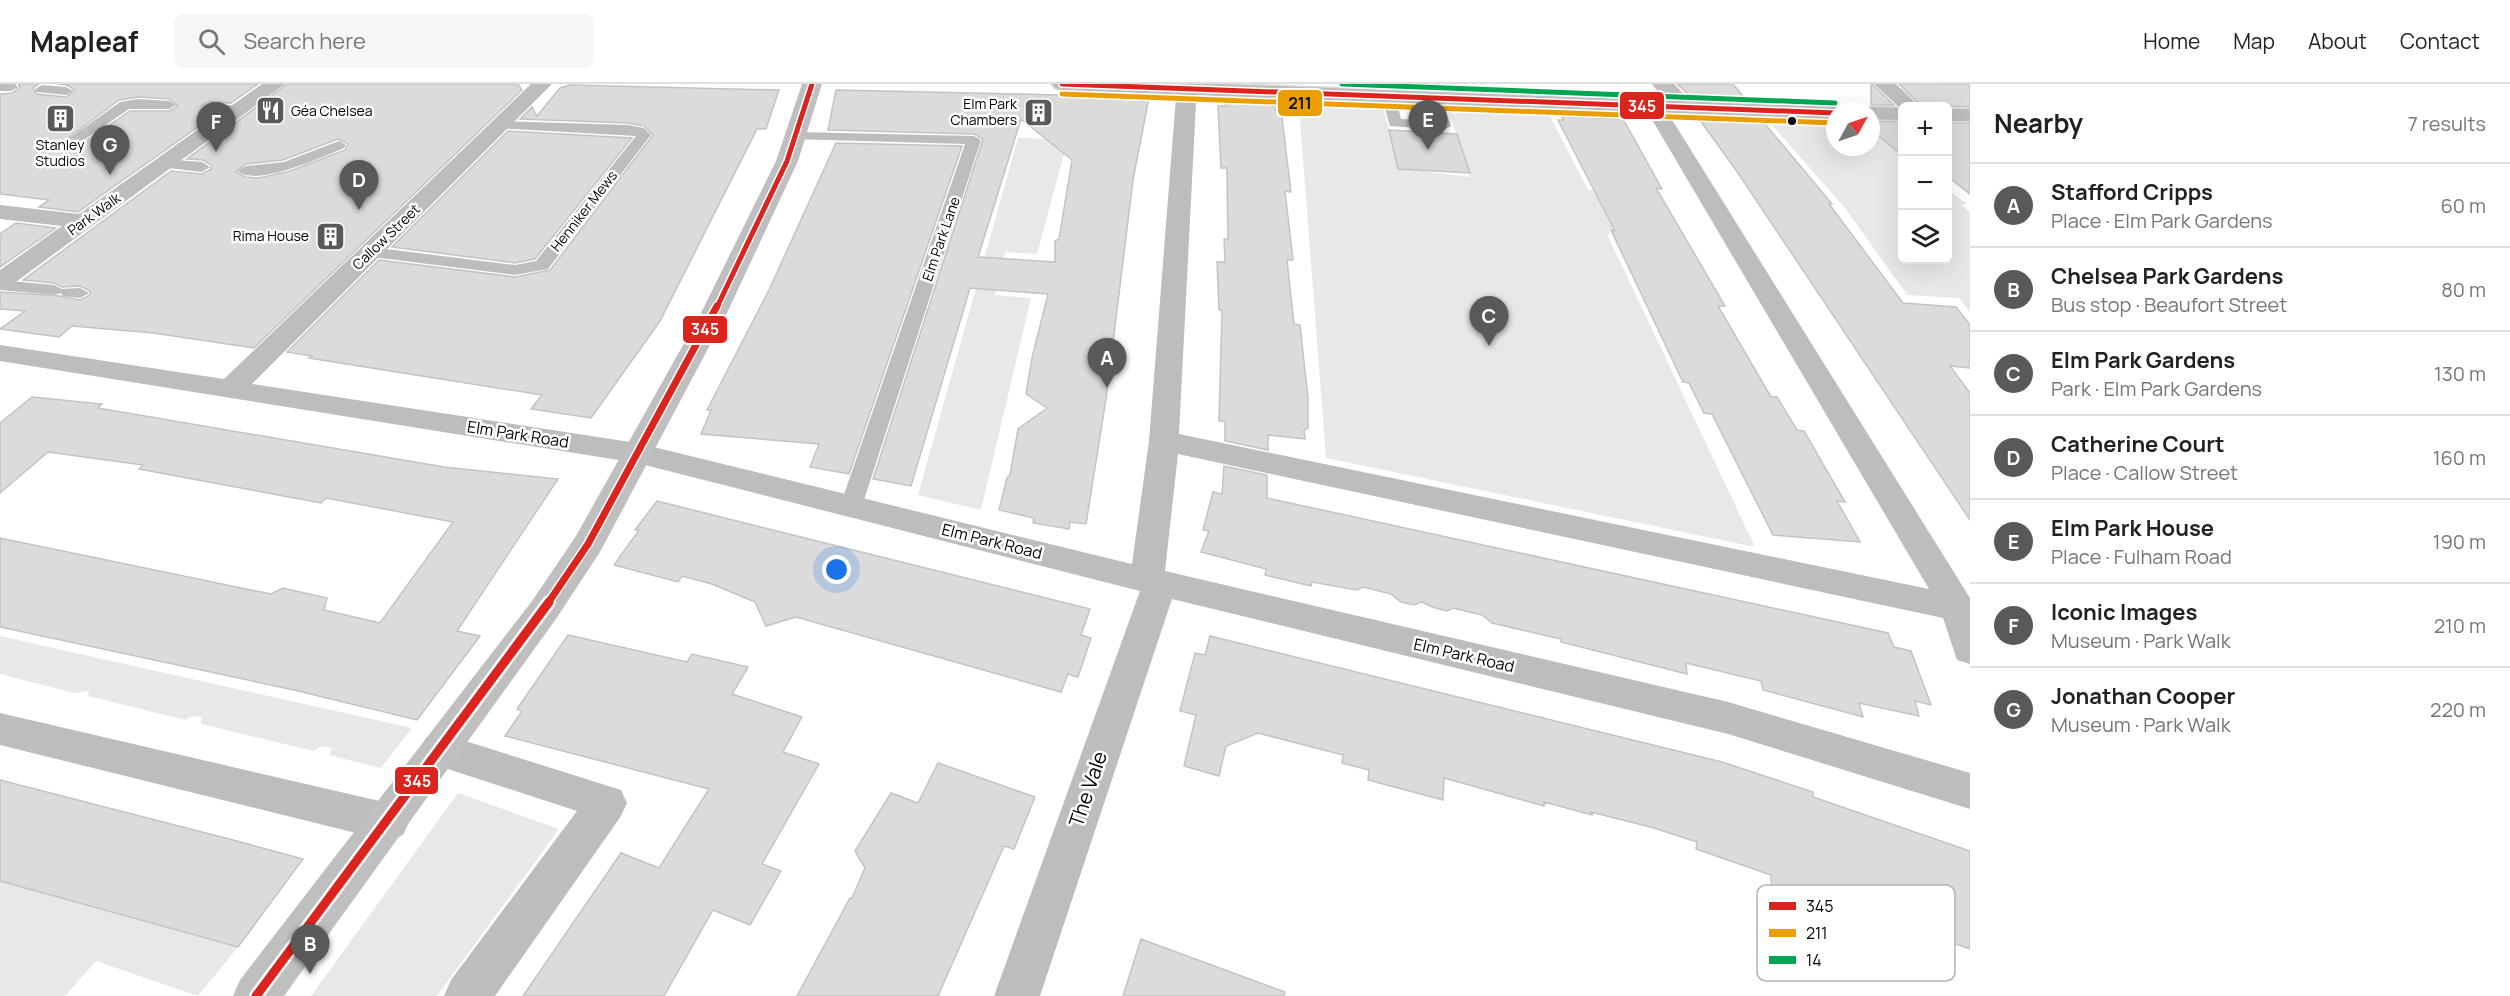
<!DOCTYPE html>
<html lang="en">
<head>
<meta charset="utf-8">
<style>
  :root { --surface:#fff; --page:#f6f6f6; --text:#222; --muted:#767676; --line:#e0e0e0; --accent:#595959 }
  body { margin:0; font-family:Manrope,sans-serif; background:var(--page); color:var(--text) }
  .controls { position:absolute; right:18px; top:18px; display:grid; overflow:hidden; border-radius:9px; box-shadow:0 6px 24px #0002 }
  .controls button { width:54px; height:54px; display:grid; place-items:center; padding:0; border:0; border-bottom:2px solid var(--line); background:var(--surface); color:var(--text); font:30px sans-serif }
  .compass { position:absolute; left:1826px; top:18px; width:54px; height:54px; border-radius:50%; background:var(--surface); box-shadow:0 6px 24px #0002; rotate:50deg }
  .you { position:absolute; left:837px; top:486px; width:21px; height:21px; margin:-15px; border:4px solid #fff; border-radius:50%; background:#1a73e8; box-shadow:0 0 0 9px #1a73e833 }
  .badge { display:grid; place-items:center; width:39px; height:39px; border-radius:50%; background:var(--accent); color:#fff; font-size:20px; font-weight:700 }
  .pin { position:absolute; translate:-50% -50px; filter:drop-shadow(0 2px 3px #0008) }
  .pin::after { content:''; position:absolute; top:32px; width:21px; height:18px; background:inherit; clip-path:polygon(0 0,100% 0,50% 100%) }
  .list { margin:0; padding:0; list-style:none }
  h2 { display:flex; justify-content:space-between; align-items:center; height:78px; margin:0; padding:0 24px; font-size:26px }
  h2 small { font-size:20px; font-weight:400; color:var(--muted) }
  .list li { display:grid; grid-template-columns:39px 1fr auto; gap:18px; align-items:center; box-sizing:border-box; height:84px; padding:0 24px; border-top:2px solid var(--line) }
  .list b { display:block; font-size:22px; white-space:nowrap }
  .list p { margin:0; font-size:20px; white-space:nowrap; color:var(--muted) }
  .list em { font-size:20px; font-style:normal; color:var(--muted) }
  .icon { flex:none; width:33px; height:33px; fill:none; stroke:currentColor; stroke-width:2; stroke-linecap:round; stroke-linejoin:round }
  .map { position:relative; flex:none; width:1970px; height:912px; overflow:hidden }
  header { display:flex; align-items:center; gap:36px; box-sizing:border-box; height:84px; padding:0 30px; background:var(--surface); border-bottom:2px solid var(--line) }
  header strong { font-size:28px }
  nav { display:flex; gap:33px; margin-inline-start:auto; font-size:21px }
  .search { width:420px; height:54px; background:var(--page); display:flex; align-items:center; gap:15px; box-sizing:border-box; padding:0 21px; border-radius:9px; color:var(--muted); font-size:22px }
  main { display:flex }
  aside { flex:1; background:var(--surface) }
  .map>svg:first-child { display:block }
  .green { fill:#e8e8e8 }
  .building { fill:#dbdbdb; stroke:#c3c3c3; stroke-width:1.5; fill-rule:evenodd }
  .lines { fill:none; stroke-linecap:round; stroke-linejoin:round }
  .primary-casing { stroke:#dbdbdb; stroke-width:3 }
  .lane { fill:#bdbdbd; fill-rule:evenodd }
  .street { fill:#bdbdbd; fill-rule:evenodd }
  .secondary { fill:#bfbfbf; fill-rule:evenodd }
  .primary { fill:#bdbdbd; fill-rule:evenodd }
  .bus-1-far2-casing { stroke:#fff; stroke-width:8 }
  .bus-1-far1-casing { stroke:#fff; stroke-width:10 }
  .bus-1-casing { stroke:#fff; stroke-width:14 }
  .bus-2-casing { stroke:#fff; stroke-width:8 }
  .bus-3-casing { stroke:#fff; stroke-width:8 }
  .bus-1-far2 { stroke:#dc241f; stroke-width:5 }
  .bus-1-far1 { stroke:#dc241f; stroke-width:7 }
  .bus-1 { stroke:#dc241f; stroke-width:9 }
  .bus-2 { stroke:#eb9e00; stroke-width:5 }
  .bus-3 { stroke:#00a651; stroke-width:5 }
  .bus-dot { fill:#000; stroke:#fff; stroke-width:2 }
  .labels { text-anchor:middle; stroke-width:5; stroke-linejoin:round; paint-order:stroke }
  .far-poi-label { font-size:14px; fill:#000; stroke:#fff; text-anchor:end }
  .far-street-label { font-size:14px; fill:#000; stroke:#fff }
  .street-label { font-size:16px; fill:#000; stroke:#fff }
  .near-street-label { font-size:20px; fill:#000; stroke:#fff }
  .key { fill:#fff; stroke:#b2b2b2; stroke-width:1.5 }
  .key-label { font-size:16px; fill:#000 }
  .line-badge { stroke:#fff; stroke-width:2 }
  .badge-label { font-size:16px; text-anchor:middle; font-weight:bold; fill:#fff }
  .pale-badge-label { font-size:16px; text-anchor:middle; font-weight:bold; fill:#111 }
</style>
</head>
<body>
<header>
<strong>Mapleaf</strong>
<div class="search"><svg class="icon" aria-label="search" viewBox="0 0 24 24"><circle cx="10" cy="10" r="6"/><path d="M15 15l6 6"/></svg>Search here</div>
<nav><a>Home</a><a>Map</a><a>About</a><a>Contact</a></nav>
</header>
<main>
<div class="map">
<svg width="1970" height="912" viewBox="0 0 1970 912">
  <rect width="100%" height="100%" fill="#fff"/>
  <path class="green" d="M1299 23 1384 26 1398 84 1470 93 1449 28 1550 32 1588 106H1594L1601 120 1659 125 1672 150 1609 146 1610 150H1607L1755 463 1326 374Z
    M1772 41 1835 43V63H1871V48L1902 71V176H1948V106L1967 120 1961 121 1970 128V228L1959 214 1907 211 1845 124Z
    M1018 54 1068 55 1037 170 1005 168 995 211 1031 214 981 426 918 411Z
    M0 552 412 644 381 684 329 671 332 664 321 662 314 667 201 640 202 633 193 632 185 636 88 612 89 607 74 609 0 590Z
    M458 709 559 745 437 912H311Z
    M0 797 238 863 198 912 96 877 65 912H0Z"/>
  <path class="building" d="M18 0H39L33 4 37 10 66 13 75 6 67 1 57 0H258L231 19 209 18 201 22 204 29 216 30 78 128 39 123 49 116 0 110V10L12 9 20 3ZM138 13 169 15 178 22 169 27H130L73 66 66 67 58 62 119 16Z
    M287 0H518L522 6 254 264 153 249 72 242 59 253 0 245 25 227 0 225V208L60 212 80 216 90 211V207L80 202 62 203 54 199 23 196 171 87 202 90 211 85V81L203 76 187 75ZM338 55 348 60 345 66 290 87 259 94 245 93 236 88 246 80 283 76Z
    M1677 0H1733L1747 17 1693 15Z
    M1871 0H1872L1894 21H1871Z
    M1899 0H1970V23L1921 22Z
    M570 1 779 6 766 45H757L660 237 591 334 531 325 542 311 309 274 312 272 287 268 379 176 515 193 550 186 653 51 644 42 628 39 520 35 532 23 537 32 560 4Z
    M836 6 1149 13 1133 96 1106 315 1086 440 1070 438 1069 445 1033 439 1034 434 999 426 1007 394 1010 391 1018 345 1047 324 1026 310 1032 274 1048 210 970 204 911 402 873 395 983 55 974 50 828 46ZM1021 35 1072 76 1059 155 1055 157V178L978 173Z
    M1226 18 1274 21 1275 26H1281L1291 108 1285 107 1293 176H1287L1294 240 1300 241 1308 314V344L1304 346 1305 355 1268 351V366L1225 357V337H1219L1222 227 1219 226 1217 178H1225L1224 155H1228L1227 84H1221L1218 22H1226Z
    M1561 32 1623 35 1662 105 1656 104 1725 222H1718L1771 313H1777L1797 346 1804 347 1845 418 1837 417 1860 458 1773 451 1712 330 1704 329 1689 299 1683 298 1611 146 1615 147 1558 36H1564Z
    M1697 32 1760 34 1832 120H1829L1903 219 1956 223 1970 241V284L1950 282 1970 309V436L1738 89Z
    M1871 37 1902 38V71L1871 46Z
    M1947 39H1970V110L1947 92Z
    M1389 46 1457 50 1470 89 1398 85Z
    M508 47 632 54 535 175 515 179 392 163Z
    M836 59 962 62 849 390 810 383 819 360 701 350 711 326H707L769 206Z
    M16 139 56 144 0 183V150Z
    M32 313 102 320 98 324 444 383 558 395 457 547 480 552 417 636 294 606 0 543V454L271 510 283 504 327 514 324 526 380 539 453 438 326 414 321 419 139 385 143 381 48 368 0 409V339Z
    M1224 382 1267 391V414L1888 549 1894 563 1911 567 1931 621 1915 617 1919 632 1859 619 1863 633 1763 606 1761 597 1686 579 1687 590 1561 558V555L1492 539 1482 531 1453 524 1447 527 1432 523 1422 518 1414 521 1401 518 1391 510 1363 503 1357 506 1312 498 1311 502 1265 491 1266 485 1201 468 1209 447 1203 446 1213 408 1222 410Z
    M657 417 1090 525 1081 551 1091 554 1078 593 1068 590 1061 608 796 533 766 542 755 518 712 500 682 492 678 498 614 481 639 446H635Z
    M568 551 687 578 692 570 748 583 732 610 802 633 783 668 819 680 762 780 781 787 750 841 713 826 664 912H523L621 769 659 784 709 705 505 652 522 627 517 625Z
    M1210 552 1722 678 1813 708V713L1970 767V865L1925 849 1910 857 1852 835 1853 841 1772 811 1771 791 1696 765 1697 758 1654 744 1591 728 1592 731 1544 718V722L1444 694 1443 716 1368 696 1369 686 1342 679 1343 671 1258 649 1226 662 1219 692 1184 682 1196 631 1180 627 1195 569 1205 571Z
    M938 679 1035 713 1014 765 1004 762 938 912H797L850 814H852L865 784 855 767 891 709 918 719Z
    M0 696 233 756 303 775 238 863 0 797Z
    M1141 855 1285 908 1284 912H1123Z"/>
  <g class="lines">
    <defs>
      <path id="primary" d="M1052 0H1221L1835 23 1844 27H1835V35L1062 6 1055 4Z
        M1871 23 1902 24V36L1871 35V27H1862Z
        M1948 25H1970V37H1948Z"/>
    </defs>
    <use href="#primary" class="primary-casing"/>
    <path class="lane" d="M0 0H15L18 3 11 7H0Z
      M42 1 66 3 73 7 66 11 37 8 35 5Z
      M1388 7 1395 11 1401 35 1435 37 1427 13 1429 10H1439L1451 42 1444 46 1390 42 1381 11Z
      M138 15 169 17 176 21 169 25H129L72 64 67 65 60 61 120 18Z
      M209 20 239 22 246 26 239 30 204 27 202 24Z
      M500 37 628 41 644 44 651 51 548 185 515 191 364 172 362 168 364 164 370 163 515 181 536 177 636 52 495 44 493 41Z
      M797 48 974 52 981 56 862 422 859 427 851 430 843 427 840 422 965 60 792 55 790 52 792 49Z
      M339 57 346 61 344 64C325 72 254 104 238 87L246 82 284 78Z
      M164 75 202 78 210 83 202 88 159 83 156 80Z
      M0 196 54 201 62 205 80 204 89 209 80 214 63 212 61 209 54 211 0 206Z"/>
    <path class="street" d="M262 0H285L9 203 0 206V186L62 142 0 135V121L79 130Z
      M531 0H552L252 300 637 359 1132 480 1149 357 1177 0H1197L1179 350 1929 505 1644 22 1647 18H1661L1970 514V580L1957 576 1943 534 1178 370 1165 487 1728 618 1970 689V725L1728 650 1172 515 1040 912H994L1140 507 637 379 0 277V261L224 295Z
      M1874 0H1896L1919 22H1902V26Z
      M0 629 388 719 403 725 409 738 403 751 388 757 0 661Z
      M440 649 621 706 627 719 621 732 495 912H444L451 896 577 727 426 678 420 666 426 654Z"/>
    <path class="secondary" d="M802 0H822L798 77 727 229 600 468 556 535 284 912H233L240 896 532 517 576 452 701 229 776 77Z
      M1652 0H1674L1698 24 1695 28C1679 32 1661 13 1652 0Z"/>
    <use href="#primary" class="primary"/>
    <defs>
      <path id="bus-1-far2" d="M1062 0 1835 29
        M717 223 787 77 812 0"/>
      <path id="bus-1-far1" d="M548 519 588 460 717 222"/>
      <path id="bus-1" d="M256 912 549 518"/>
      <path id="bus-2" d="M1062 10 1835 39"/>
      <path id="bus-3" d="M1342 0 1835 19"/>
    </defs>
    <use href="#bus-1-far2" class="bus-1-far2-casing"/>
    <use href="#bus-1-far1" class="bus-1-far1-casing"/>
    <use href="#bus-1" class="bus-1-casing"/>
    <use href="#bus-2" class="bus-2-casing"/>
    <use href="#bus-3" class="bus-3-casing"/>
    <use href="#bus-1-far2" class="bus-1-far2"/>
    <use href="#bus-1-far1" class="bus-1-far1"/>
    <use href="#bus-1" class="bus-1"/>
    <use href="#bus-2" class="bus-2"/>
    <use href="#bus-3" class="bus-3"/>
  </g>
  <defs>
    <symbol id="restaurant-square" viewBox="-11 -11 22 22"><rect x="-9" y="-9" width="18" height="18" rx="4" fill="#595959" stroke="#fff"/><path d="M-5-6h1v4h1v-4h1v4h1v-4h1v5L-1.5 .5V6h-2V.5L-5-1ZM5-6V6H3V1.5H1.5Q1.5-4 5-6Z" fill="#fff"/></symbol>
    <symbol id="building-square" viewBox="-11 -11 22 22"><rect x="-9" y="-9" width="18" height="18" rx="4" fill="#595959" stroke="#fff"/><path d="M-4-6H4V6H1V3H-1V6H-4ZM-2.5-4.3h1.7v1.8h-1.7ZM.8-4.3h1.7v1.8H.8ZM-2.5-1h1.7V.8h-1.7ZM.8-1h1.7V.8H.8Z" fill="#fff"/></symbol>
  </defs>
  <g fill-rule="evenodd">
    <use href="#restaurant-square" x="254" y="10" width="33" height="33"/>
    <use href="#building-square" x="1022" y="12" width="33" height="33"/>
    <use href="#building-square" x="44" y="18" width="33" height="33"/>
    <use href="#building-square" x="314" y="136" width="33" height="33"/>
  </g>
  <circle class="bus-dot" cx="1792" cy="37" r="5"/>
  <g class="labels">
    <g class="far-poi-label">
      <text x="1017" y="25">Elm Park<tspan x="1017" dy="16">Chambers</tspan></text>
      <text x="291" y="32" text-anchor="start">Géa Chelsea</text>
      <text x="60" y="66" text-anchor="middle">Stanley<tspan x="60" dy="16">Studios</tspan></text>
      <text x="309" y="157">Rima House</text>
    </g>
    <g class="far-street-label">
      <text transform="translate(584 127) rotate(-52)" y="5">Henniker Mews</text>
      <text transform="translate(94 130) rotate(-36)" y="5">Park Walk</text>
      <text transform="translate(386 153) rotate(-44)" y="5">Callow Street</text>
      <text transform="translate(941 155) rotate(-71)" y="5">Elm Park Lane</text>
    </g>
    <g class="street-label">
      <text transform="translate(518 350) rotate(9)" y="6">Elm Park Road</text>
      <text transform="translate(992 457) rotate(14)" y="6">Elm Park Road</text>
      <text transform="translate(1464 571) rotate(13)" y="6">Elm Park Road</text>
    </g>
    <g class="near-street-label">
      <text transform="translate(1088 705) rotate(-71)" y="7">The Vale</text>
    </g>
  </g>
  <rect x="1757" y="801" width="198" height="96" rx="9" class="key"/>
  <rect x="1769" y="818" width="27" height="8" fill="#dc241f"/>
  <rect x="1769" y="845" width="27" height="8" fill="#eb9e00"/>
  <rect x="1769" y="872" width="27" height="8" fill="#00a651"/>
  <g class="key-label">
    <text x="1806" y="828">345</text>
    <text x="1806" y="855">211</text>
    <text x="1806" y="882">14</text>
  </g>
  <g class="line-badge">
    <rect x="1277" y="5" width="46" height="28" rx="6" fill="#eb9e00"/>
    <rect x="1619" y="7" width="46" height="29" rx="6" fill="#dc241f"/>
    <rect x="682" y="231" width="46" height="29" rx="6" fill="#dc241f"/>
    <rect x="394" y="682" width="45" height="29" rx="6" fill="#dc241f"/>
  </g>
  <g class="badge-label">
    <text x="1642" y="28">345</text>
    <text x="705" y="251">345</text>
    <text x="417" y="703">345</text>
  </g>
  <g class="pale-badge-label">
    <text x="1300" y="25">211</text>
  </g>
</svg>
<div class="controls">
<button>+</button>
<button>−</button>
<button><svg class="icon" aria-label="layers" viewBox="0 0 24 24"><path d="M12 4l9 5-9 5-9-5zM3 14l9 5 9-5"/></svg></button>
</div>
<svg class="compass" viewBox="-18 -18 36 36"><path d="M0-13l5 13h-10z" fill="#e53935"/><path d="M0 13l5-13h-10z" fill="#767676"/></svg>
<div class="you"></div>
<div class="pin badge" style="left:1107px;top:304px">A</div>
<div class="pin badge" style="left:310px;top:890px">B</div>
<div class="pin badge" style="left:1489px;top:262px">C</div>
<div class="pin badge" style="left:359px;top:126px">D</div>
<div class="pin badge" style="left:1428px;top:66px">E</div>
<div class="pin badge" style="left:216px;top:68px">F</div>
<div class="pin badge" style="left:110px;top:91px">G</div>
</div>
<aside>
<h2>Nearby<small>7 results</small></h2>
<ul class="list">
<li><span class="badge">A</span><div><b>Stafford Cripps</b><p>Place · Elm Park Gardens</p></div><em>60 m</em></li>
<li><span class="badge">B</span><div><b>Chelsea Park Gardens</b><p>Bus stop · Beaufort Street</p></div><em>80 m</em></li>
<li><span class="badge">C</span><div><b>Elm Park Gardens</b><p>Park · Elm Park Gardens</p></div><em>130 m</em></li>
<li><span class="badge">D</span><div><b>Catherine Court</b><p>Place · Callow Street</p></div><em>160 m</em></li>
<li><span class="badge">E</span><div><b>Elm Park House</b><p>Place · Fulham Road</p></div><em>190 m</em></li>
<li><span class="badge">F</span><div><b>Iconic Images</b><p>Museum · Park Walk</p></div><em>210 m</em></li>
<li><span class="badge">G</span><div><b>Jonathan Cooper</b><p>Museum · Park Walk</p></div><em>220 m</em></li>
</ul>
</aside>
</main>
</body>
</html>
